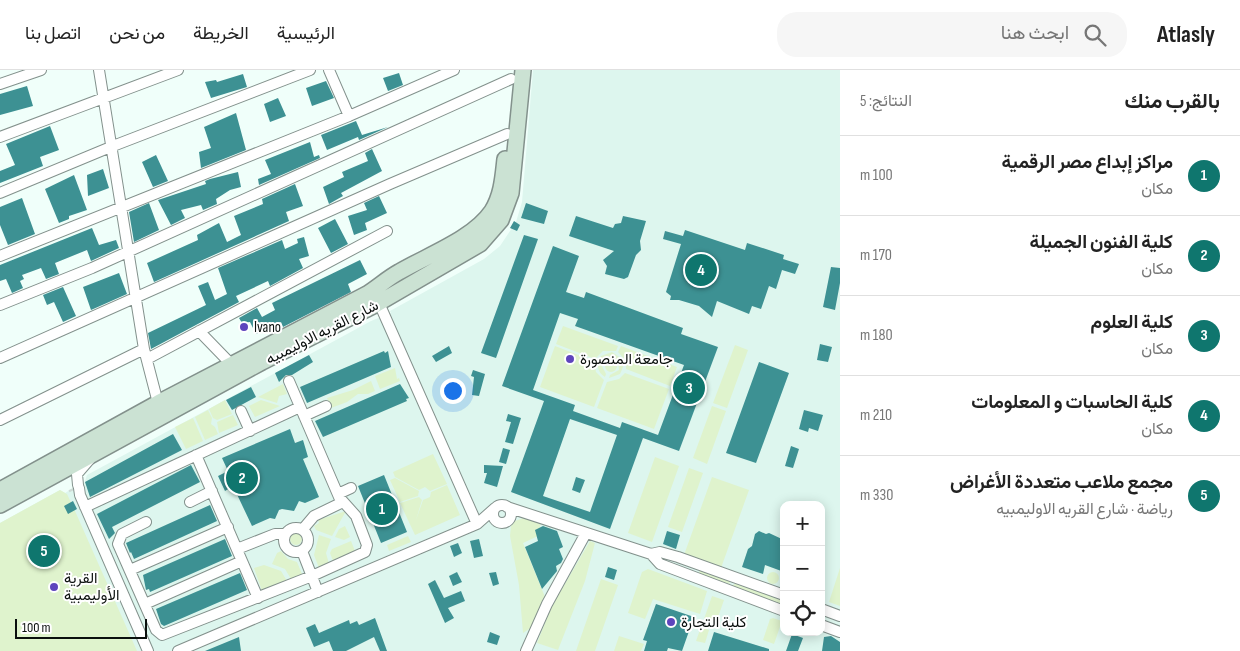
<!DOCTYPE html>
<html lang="ar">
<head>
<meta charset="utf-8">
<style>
  :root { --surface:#fff; --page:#f6f6f6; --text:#222; --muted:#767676; --line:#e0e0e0; --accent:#0f766e }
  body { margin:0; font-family:"Sofia Sans Condensed",Vazirmatn,sans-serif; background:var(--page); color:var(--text); direction:rtl }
  .controls { position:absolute; right:15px; bottom:15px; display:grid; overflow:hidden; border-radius:10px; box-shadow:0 2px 12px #0003 }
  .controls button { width:45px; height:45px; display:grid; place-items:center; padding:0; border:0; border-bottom:1px solid var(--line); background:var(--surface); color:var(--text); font:25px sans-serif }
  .scale { position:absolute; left:15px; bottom:12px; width:132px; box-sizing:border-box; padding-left:5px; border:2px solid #0a0f0d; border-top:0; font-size:14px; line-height:18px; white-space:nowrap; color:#0a0f0d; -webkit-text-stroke:4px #fff; paint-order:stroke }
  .you { position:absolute; left:452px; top:320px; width:18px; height:18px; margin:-12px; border:4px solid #fff; border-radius:50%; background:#1a73e8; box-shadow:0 0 0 8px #1a73e833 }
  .badge { display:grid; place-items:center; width:32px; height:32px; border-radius:50%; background:var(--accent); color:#fff; font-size:16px; font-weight:700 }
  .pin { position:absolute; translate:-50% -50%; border:2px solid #fff; box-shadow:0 1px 5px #0006 }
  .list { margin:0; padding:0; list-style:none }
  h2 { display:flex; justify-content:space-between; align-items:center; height:65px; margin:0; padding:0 20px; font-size:21px }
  h2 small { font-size:16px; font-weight:400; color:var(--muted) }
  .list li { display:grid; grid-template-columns:32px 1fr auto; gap:15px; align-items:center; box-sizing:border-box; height:80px; padding:0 20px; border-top:1px solid var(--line) }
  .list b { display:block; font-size:19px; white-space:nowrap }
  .list p { margin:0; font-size:16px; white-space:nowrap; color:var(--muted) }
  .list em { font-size:16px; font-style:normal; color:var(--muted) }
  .icon { flex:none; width:28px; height:28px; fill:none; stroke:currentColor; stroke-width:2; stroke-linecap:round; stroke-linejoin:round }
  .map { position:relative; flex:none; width:840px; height:581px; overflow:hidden; direction:ltr }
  header { display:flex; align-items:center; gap:30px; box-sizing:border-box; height:70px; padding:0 25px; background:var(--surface); border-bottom:1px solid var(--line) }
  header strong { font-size:24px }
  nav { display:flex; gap:28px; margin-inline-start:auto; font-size:18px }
  .search { width:350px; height:45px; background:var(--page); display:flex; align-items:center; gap:12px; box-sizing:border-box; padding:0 18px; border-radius:20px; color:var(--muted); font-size:19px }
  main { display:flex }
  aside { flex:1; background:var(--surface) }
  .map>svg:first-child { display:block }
  .built { fill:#ddf6ee; fill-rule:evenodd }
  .green { fill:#dff3cd }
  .building { fill:#3d9193; fill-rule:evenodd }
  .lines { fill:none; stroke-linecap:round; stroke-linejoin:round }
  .street-tunnel { stroke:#cedbd6; stroke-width:10; stroke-dasharray:10 5; stroke-linecap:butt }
  .street-casing { stroke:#83918c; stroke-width:12 }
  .secondary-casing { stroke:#83918c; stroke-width:18 }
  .street { stroke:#fff; stroke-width:10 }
  .secondary { stroke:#cbe2d3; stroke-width:15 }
  .poi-dot { fill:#5e45bd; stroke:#fff; stroke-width:2 }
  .labels { text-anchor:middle; stroke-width:4; stroke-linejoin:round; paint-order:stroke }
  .poi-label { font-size:15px; fill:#0a0f0d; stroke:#fff; text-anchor:start }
  .street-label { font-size:15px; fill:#0a0f0d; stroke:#fff }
</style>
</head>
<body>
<header>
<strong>Atlasly</strong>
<div class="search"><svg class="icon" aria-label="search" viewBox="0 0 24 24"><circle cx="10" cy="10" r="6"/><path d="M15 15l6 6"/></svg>ابحث هنا</div>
<nav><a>الرئيسية</a><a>الخريطة</a><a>من نحن</a><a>اتصل بنا</a></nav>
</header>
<main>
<aside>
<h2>بالقرب منك<small>النتائج: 5</small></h2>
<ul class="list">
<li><span class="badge">1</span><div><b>مراكز إبداع مصر الرقمية</b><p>مكان</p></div><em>100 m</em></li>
<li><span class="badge">2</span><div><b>كلية الفنون الجميلة</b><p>مكان</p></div><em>170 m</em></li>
<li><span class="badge">3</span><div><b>كلية العلوم</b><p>مكان</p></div><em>180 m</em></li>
<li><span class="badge">4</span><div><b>كلية الحاسبات و المعلومات</b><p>مكان</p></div><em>210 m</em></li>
<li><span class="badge">5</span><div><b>مجمع ملاعب متعددة الأغراض</b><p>رياضة · شارع القريه الاوليمبيه</p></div><em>330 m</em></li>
</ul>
</aside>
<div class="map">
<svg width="840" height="581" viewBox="0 0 840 581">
  <rect width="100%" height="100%" fill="#f0fffa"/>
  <path class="built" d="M533 0H840V581H0V453L60 420 65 423 83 412 84 414 87 405 371 251 391 243 390 241 484 189 500 176 516 152 522 132ZM784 435H821V562H784Z"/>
  <path class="green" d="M563 256 618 276 616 281H603L595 289 556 274Z
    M735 275 748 280 727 338 713 333Z
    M555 276 594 291 596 302 604 310 594 337 540 317Z
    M621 276 677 297 670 316 626 299V291L618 282Z
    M612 282 622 289 623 297 620 304 609 308 610 305 619 300 618 291 610 287 604 290 602 296 606 304 605 307C597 302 596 294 601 286Z
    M605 296a6 6 0 1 1 12 0a6 6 0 1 1-12 0Z
    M395 298 397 309 399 308 400 311 380 319 375 306Z
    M625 303 669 319 654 359 597 338 607 312 619 309Z
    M371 311 375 321 368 324H358L347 332 331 338 327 328 353 320Z
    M283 314 287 324 279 326 277 333 258 327Z
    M225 330 232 344 217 350 213 348 209 339Z
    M261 330 280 336 255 347 249 336Z
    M712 336 726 341 707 394 693 388Z
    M208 340 212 348 211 354 215 357 218 364 205 370 195 347Z
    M233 345 238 355 219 363 217 352Z
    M193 348 203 371 186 379 175 357Z
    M433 384 447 414 430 421 425 417 419 420 395 407 393 402Z
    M655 387 679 396 652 472 628 463Z
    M689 398 703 403 682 462 668 457Z
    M712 407 749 420 721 498 684 485Z
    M395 408 419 421 418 426 400 432 390 410Z
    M447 415 460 445 415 465 400 433 419 427 422 430 416 450 423 430 430 427 431 422Z
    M60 420 67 424 75 441 137 581H0V453Z
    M346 441 332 466 316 460 314 456 319 453 318 450Z
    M526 447 541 452 538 466 523 473 545 527 532 557 523 563 519 515 510 466 511 456 515 451Z
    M345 456 350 467 344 470 335 467 339 459Z
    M290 469a6 6 0 1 1 12 0a6 6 0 1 1-12 0Z
    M319 465 331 469 326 483 329 494 319 498 314 485Z
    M408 466 411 472 389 481 387 475Z
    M351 471 355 481 333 491 330 483 332 479Z
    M590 471 595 473 585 511 558 580 537 573 552 536Z
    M281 481 288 489 297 492 302 504 291 509 285 499 272 494 277 483Z
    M264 495 281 501 287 511 262 521 254 498Z
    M840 498V536L829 532Z
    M648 499 707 521 700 544 653 529 645 549 628 543 642 502Z
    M700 500 729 510 730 514 698 506Z
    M767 508a6 6 0 1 1 12 0a6 6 0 1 1-12 0Z
    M601 509 618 515 595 581H576Z
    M736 513 784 530V537L732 516Z
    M712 526 724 530 716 553 704 549Z
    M773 548 782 551 774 574 763 570 770 549Z
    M701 557 709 560 705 573 696 571Z
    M619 566 644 574 641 581H614Z"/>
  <path class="building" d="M399 3 403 15 388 21 383 8Z
    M243 4 247 17 211 28 205 12 216 10 217 12Z
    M326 11 334 28 312 36 306 18Z
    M27 16 33 36 0 45V24Z
    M278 28 286 46 270 52 264 34Z
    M236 43 246 80 201 98 199 82 211 78 204 57Z
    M356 51 362 65 388 57 359 70 358 67 327 80 321 65Z
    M50 56 59 80 40 87 43 96 0 113V101L15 95 6 74Z
    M310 72 314 87 319 85 320 88 259 115 258 109 271 104 265 90Z
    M372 79 382 101 341 123 343 126 329 134 323 117 344 107 342 102 368 91 365 83Z
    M156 85 168 111 153 117 142 92Z
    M103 99 109 118 88 126 87 105Z
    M238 102 241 117 230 120 216 129 217 134 203 140 201 135 181 140 185 148 171 155 158 130 206 114 205 111 210 109Z
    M74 105 87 140 69 146V149L59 153 45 119Z
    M295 114 303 136 286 142 289 151 154 212 147 193 198 170 197 165 219 153 227 172 241 165 234 146 263 134 262 129Z
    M379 126 387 143 365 153 367 160 354 165 348 146 367 140 364 133Z
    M22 128 35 164 8 175 0 155V137Z
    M149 133 159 160 134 172 129 142Z
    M526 133 548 141 544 154 521 148Z
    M576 146 613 158 615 154 621 153 623 146 646 151 640 171 641 180 636 185 628 207 624 209 605 204 607 196 603 190 614 181 569 166Z
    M335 149 348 174 331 183 318 158Z
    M514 151 520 155 517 161 510 158Z
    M92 158 99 175 116 170 119 178 91 191 87 180 55 193 59 204 46 209 41 198 22 205 24 209 20 211 23 218 12 223 6 209 0 211V195Z
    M685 160 745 180 747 173 784 185 783 189 799 194 795 204 782 200 776 219 769 216 761 239 752 236 749 244 717 231 712 247 699 236 679 230H670L671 226 666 222 681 174 663 169 665 161 683 166Z
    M524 165 538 169 496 288 481 283Z
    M304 167 309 186 299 189 303 198 270 216 268 211 236 226 239 232 151 279 148 263 206 235 198 216 208 212 215 230 227 224 218 198 282 170 285 179 298 173 297 169Z
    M553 176 579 186 566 222 584 228 586 222 683 258 681 264 718 277 679 381 643 368 610 459 511 422 544 331 502 316ZM560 243 578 249 575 256 684 295 658 365 622 352 620 358 573 341 575 335 533 320ZM570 349 617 365 590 442 543 426Z
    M360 190 367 204 348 214 351 222 283 257 281 252 256 264 250 252 242 253 239 248 257 238 262 247 275 240 272 233Z
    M831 197 840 198V213L835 240 823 237Z
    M119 203 127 224 91 240 83 217Z
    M63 217 76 246 63 252 54 232 47 235 43 225Z
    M820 274 832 277 828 292 817 290Z
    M449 276 452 283 436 292 432 286Z
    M384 281 385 283 388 281 391 297 307 333 300 317Z
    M309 285 313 292 292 305H286L279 312 275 303Z
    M759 292 789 303 756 393 726 383Z
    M473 300 485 304 479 326 472 325 474 307 471 306Z
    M400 314 409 328 406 329 407 331 323 367 315 351Z
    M251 317 256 327 232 340 226 330Z
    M804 340 823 345 818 361 809 358 808 362 799 359Z
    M508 344 521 348 513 374 505 372 511 352 506 351Z
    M290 359 295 373 303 370 308 387 303 389 319 427 305 433 299 431 294 441 282 439 279 440 275 449 270 448 252 456 233 416 225 421 218 406 228 401 222 388Z
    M173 364 182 380 90 427 85 412Z
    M791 376 799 379 793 398 785 396Z
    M503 378 510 380 506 394 499 392Z
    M191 395 200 412 112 457 115 463 109 469 97 444Z
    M484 395 503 396 497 417 484 413 487 403H484Z
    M384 405 407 462 381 473 358 416Z
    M576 407 585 410 580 423 572 420Z
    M73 431 77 439 68 444 64 436Z
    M210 435 217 451 134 489 131 482 130 483 126 473Z
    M543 456 557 461 563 477 559 479 563 489 561 493 556 496 557 501 542 519 525 477 538 471 535 460Z
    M667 461 680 465 676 479 663 474Z
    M759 461 766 464 769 463 784 470V502L765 495 763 504 742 497 748 479 752 476 755 464Z
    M225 469 232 486 150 522 149 519 146 520 143 505Z
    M479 469 483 486 474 488 470 471Z
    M458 473 462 483 454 487 450 476Z
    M608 497 617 500 614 510 605 507Z
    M457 502 462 512 453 516 449 506Z
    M496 502 499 514 493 516 489 503Z
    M240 503 247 520 164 556 161 554 156 539Z
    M435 510 444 528 461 521 465 531 448 538 454 548 445 553 428 514Z
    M656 534 694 547 682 581 668 578 667 581H644L647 571 643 570Z
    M375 548 387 581H380L374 567 346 581H333L329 571 314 577 306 558 315 554 319 563 349 550 350 554 357 551 359 555Z
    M490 562 500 566 497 575 487 572Z
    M714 562 769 579V581H708Z
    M792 564 803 568 798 581H786Z
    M831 566 840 572V581H822L824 567Z
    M239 567 241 581H205Z"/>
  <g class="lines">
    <path class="street-tunnel" d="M73 418 74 420"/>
    <defs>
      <path id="street" d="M99 0 144 279 158 333
        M329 0 349 46
        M0 14 41 0
        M0 67 178 0
        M0 123 113 76 310 0
        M0 186 349 46 454 0
        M379 233 477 454
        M0 235 92 198 511 9
        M199 261 231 294
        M0 288 390 114 507 64
        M147 289 387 161
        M241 341 250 361
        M304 346 326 336
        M0 350 144 279
        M196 385 258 528
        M78 415 77 404 90 389
        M79 418 80 425 148 581
        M338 424 351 418
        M190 432 212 421
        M493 444a9 9 0 1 1 18 0a9 9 0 1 1-18 0Z
        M85 437 300 337
        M507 437 651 484 660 482 678 487 784 525
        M146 452 122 464 118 474 156 560 162 565 312 506 365 482 367 475 356 446 339 427 289 311
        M284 470a12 12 0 1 1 24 0a12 12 0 1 1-24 0Z
        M303 459 314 446 343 432
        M237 479 275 464H285
        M302 481 318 522
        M651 484 660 494 784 541
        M130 500 228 457
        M145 534 242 491
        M821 539 840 546
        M821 555 840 562
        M178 581 477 454 495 438
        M526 581 547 534 586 463"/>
      <path id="secondary" d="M0 420 158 333 367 224C378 217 388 208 399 202 428 185 473 169 492 141 502 125 503 107 505 89
        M0 435 262 292 375 235 480 174 501 150 511 123 523 0"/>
    </defs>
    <use href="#street" class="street-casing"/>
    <use href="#secondary" class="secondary-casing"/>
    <use href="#street" class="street"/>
    <use href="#secondary" class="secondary"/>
  </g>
  <g class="poi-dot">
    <circle cx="244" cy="257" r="5"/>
    <circle cx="570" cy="289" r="5"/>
    <circle cx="54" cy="517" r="5"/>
    <circle cx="671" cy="552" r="5"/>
  </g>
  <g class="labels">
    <g class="poi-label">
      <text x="254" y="262">Ivano</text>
      <text x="580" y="294">جامعة المنصورة</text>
      <text x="64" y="513">القرية<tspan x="64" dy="17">الأوليمبية</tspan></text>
      <text x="681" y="557">كلية التجارة</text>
    </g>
    <g class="street-label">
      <text transform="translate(322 262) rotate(-27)" y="5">شارع القريه الاوليمبيه</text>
    </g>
  </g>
</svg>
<div class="controls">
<button>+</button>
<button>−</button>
<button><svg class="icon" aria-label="locate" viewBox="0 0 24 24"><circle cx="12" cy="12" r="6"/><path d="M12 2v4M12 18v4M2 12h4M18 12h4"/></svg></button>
</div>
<div class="scale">100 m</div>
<div class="you"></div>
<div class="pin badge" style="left:382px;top:439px">1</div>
<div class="pin badge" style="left:242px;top:408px">2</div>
<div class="pin badge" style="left:689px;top:318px">3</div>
<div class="pin badge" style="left:701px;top:200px">4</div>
<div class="pin badge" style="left:44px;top:481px">5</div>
</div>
</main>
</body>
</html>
